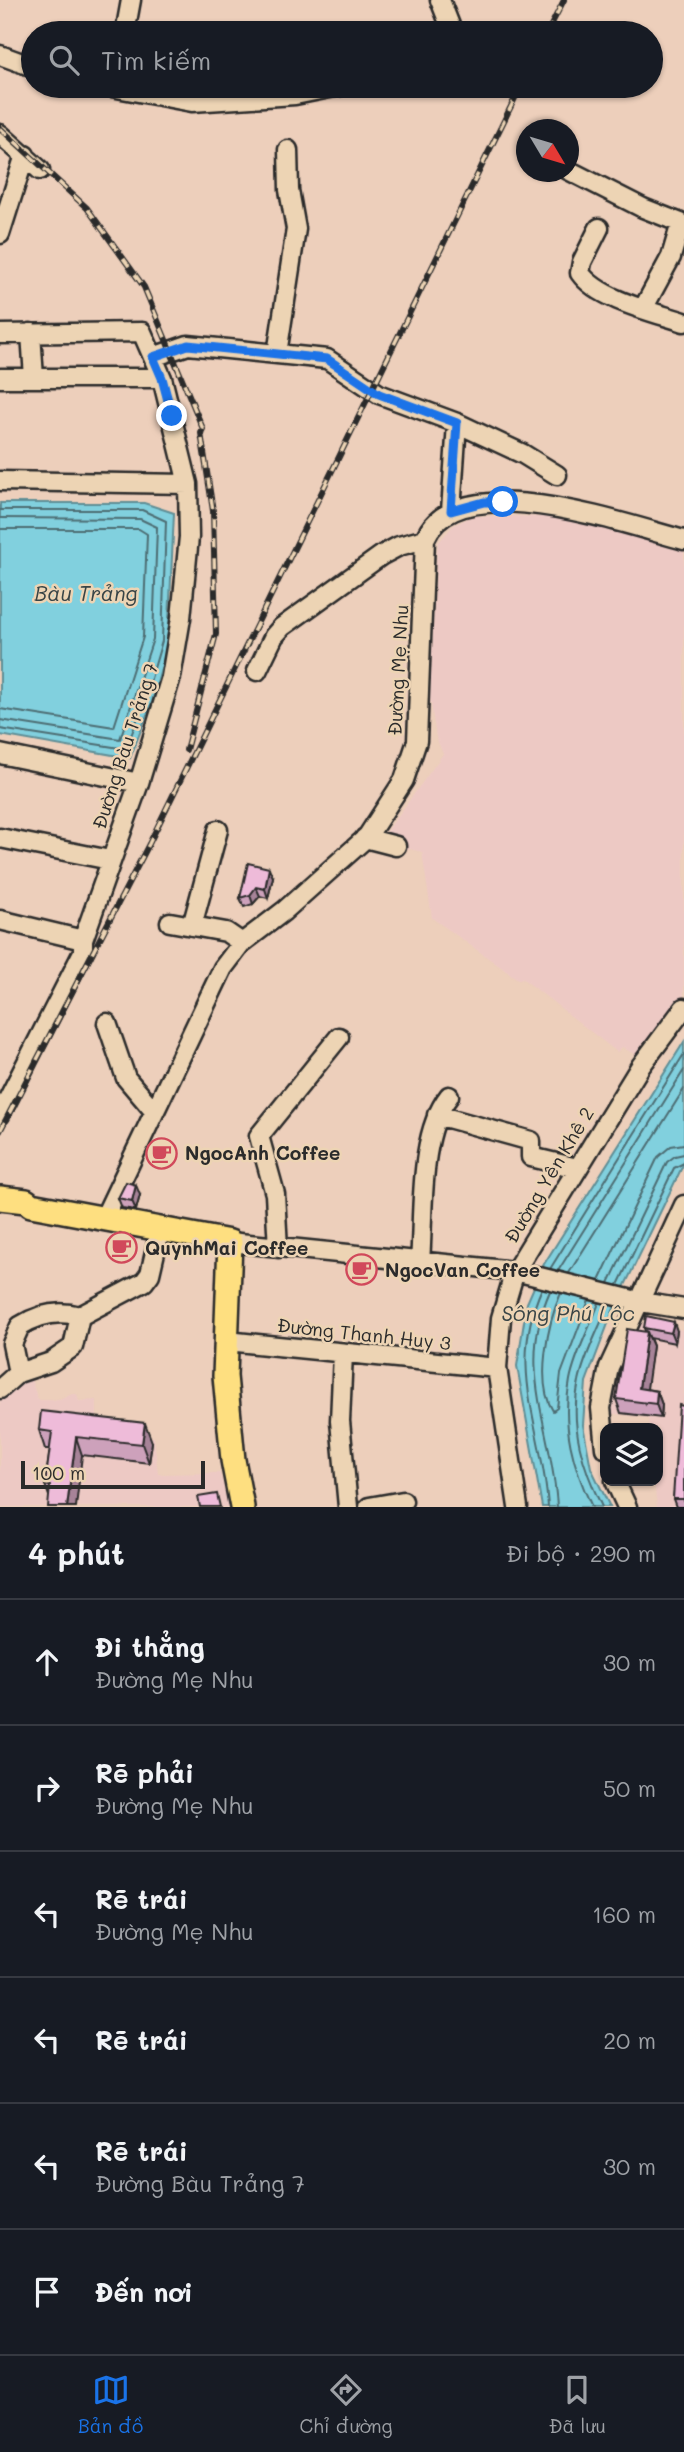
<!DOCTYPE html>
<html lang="vi">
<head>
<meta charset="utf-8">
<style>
  :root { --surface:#171b24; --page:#242831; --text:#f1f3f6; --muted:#9ea1a6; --line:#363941; --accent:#1a73e8 }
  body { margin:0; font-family:Mali,sans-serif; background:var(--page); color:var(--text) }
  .controls { position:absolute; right:21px; bottom:21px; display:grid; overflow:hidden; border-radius:14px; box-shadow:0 2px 5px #0004 }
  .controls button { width:63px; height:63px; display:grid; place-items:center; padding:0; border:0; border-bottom:2px solid var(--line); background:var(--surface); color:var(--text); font:35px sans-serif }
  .compass { position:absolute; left:516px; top:119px; width:63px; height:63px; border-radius:50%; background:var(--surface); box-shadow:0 2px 5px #0004; rotate:128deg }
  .scale { position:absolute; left:21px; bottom:18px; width:184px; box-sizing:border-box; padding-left:7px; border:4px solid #2b2b2b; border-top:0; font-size:19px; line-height:24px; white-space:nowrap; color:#2b2b2b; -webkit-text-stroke:5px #edd4b4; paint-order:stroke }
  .stop { position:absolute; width:21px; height:21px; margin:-16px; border:5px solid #1a73e8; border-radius:50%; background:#fff }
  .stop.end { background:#1a73e8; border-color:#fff; box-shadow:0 2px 7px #0008 }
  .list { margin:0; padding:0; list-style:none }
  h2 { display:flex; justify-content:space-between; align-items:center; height:91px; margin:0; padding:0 28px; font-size:30px }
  h2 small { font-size:23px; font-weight:400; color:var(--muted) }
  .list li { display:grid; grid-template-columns:46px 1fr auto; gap:21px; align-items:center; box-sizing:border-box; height:126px; padding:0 28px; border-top:2px solid var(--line) }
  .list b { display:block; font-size:26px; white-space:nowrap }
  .list p { margin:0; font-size:23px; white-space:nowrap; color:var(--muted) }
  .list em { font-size:23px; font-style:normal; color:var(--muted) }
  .icon { flex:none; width:38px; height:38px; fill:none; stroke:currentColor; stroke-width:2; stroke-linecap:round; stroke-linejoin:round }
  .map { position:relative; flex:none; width:684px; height:1507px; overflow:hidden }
  .search { position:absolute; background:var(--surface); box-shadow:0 2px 5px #0004; left:21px; right:21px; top:21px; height:77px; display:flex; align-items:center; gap:18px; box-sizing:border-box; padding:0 24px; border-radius:38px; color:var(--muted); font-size:26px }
  .sheet { height:847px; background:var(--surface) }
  nav { display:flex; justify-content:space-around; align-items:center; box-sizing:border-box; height:98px; border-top:2px solid var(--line); background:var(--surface); font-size:19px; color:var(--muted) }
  nav a { display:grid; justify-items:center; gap:4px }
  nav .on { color:var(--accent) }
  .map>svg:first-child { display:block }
  .built { fill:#edc9c4 }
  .water { fill:#81d0de; stroke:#5f8e96; stroke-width:2 }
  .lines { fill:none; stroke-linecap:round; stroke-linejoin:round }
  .shore { stroke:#4d6d73; stroke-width:2 }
  .minor-casing { stroke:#2b2b2b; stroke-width:23 }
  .major-casing { stroke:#2b2b2b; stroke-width:28 }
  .minor { stroke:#edd4b4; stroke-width:18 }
  .major { stroke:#fedf80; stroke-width:23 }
  .rail-casing { stroke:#2b2b2b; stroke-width:6 }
  .rail { stroke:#edd4b4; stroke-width:3.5; stroke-dasharray:10; stroke-linecap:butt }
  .wall { fill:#cda1bb; stroke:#2b2b2b; stroke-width:2 }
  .shaded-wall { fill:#a78398; stroke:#2b2b2b; stroke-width:2 }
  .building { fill:#eebbd9; stroke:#2b2b2b; stroke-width:2 }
  .route { stroke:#1a73e8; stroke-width:9 }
  .labels { text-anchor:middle; stroke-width:5; stroke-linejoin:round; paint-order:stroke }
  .street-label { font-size:19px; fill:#2b2b2b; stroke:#edd4b4 }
  .poi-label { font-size:19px; font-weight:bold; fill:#2b2b2b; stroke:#edd4b4; text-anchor:start }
  .water-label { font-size:21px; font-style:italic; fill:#384446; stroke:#edd4b4 }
</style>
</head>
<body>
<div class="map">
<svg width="684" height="1507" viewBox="0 0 684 1507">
  <rect width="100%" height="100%" fill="#edcfbb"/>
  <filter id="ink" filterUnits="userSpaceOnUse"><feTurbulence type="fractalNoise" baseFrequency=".0143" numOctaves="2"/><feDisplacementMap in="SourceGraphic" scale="14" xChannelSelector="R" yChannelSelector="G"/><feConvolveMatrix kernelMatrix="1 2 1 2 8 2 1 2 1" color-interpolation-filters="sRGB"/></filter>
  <g filter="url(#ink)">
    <path class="built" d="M472 516 558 517 684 550V995L639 1057 622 1047 617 1052 522 978 519 980 432 918 422 852 379 842 443 754 436 737 430 697 436 562 438 543 453 526Z
      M641 1323 684 1330V1507H657L654 1481H658V1428H649L648 1418 607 1413 628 1343Z
      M29 1373 38 1400H59L72 1394H77L79 1401 97 1400V1432L154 1437 158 1474 220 1473 229 1507H0V1396Z"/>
    <path class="water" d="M0 503H144L174 513 168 643 152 702 130 758 0 735Z
      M684 1042V1163L614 1308 586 1382 583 1425 591 1468 610 1507H542L517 1366 527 1303 544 1264Z"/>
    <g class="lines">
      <path class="shore" d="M0 510H142L166 521 162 641 145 699 126 749 0 729
        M0 518 140 519 157 527 153 639 120 739 0 720
        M0 529H139L147 534 143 637 114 727 0 709
        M550 1269 684 1054
        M558 1271 684 1070
        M569 1273 684 1089
        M599 1281 658 1157 671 1146 684 1144
        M609 1283 667 1162 675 1156 684 1154
        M618 1285 674 1168 684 1163
        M542 1288C506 1369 543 1428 548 1507
        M550 1291C515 1370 553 1429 557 1507
        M561 1293C548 1322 535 1383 553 1411L557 1408 561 1374 589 1300
        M592 1507C573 1467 561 1425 570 1380 575 1354 590 1327 599 1303
        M602 1507C583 1468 569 1425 579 1381 584 1356 599 1329 608 1305"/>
      <defs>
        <path id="minor" d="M440 0 451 28 450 33
          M125 33 131 0
          M0 55 33 67
          M106 86 192 102 295 95 340 86
          M0 134 40 170
          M568 170 643 208 681 223 671 257 643 309
          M599 228 582 262 580 273C599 300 654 312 684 322
          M0 234 25 155
          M31 333 34 378
          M0 334 142 332 162 378 188 484 189 537 181 618 171 677 139 783 83 940V952L0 1115
          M277 354 296 229 289 190 288 150
          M153 357 188 345 327 359 379 394 457 423 523 454 557 475
          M0 378H162
          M0 481 188 484
          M451 511 457 423
          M257 671 274 636 282 627 382 555 399 546 425 539
          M0 754 139 783
          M0 838 110 860
          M365 838 396 846
          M0 920 83 940
          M170 922 226 932 242 943
          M192 926 218 830
          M107 1023 126 1078 154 1111
          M437 1115 531 1141V1157L577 1168
          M103 1220 223 968 242 943 284 911 367 837 404 780 417 741 425 539C456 464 626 525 684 540
          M230 1242 515 1271 641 1302 684 1309
          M278 1248 275 1194 259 1136 339 1037
          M420 1262C424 1213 418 1135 449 1096
          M227 1341 497 1368
          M343 1353 340 1421 348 1507
          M18 1373 12 1344 20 1326C39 1314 59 1310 80 1316
          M0 1389 18 1373 51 1362 73 1347 80 1316 144 1282 150 1274 160 1231
          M605 1448 601 1408 609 1367 684 1205
          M615 1481 627 1507
          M369 1507 403 1501
          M518 1507 497 1368 501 1318 515 1271 640 1067 684 1008"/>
        <path id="major" d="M0 1198 26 1201 31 1205 230 1242 225 1376 233 1460 242 1507"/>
      </defs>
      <use href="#minor" class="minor-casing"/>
      <use href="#major" class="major-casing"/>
      <use href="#minor" class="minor"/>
      <use href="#major" class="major"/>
      <defs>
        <path id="rail" d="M547 33 564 0
          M0 128 87 208 144 287 203 429 201 433 213 511 216 634 186 750
          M0 1131 149 844 521 86"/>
      </defs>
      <use href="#rail" class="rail-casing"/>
      <use href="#rail" class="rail"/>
    </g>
    <path class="wall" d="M273 877 268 898 260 896 253 904 244 907 240 898Z
      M140 1195 136 1210 122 1208 118 1198Z
      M644 1328 677 1331 675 1343 650 1338 653 1346 646 1389 657 1391 662 1405 661 1418 621 1413 616 1399 645 1331Z
      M684 1406V1507H676L673 1499Z
      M39 1430 152 1442 149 1463 82 1455 49 1496 45 1485 50 1449H45Z"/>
    <path class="shaded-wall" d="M269 868 273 877 268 898 265 889Z
      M256 887 260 896 253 904 250 895Z
      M136 1185 140 1195 136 1210 132 1201Z
      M674 1322 677 1331 675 1343 671 1333Z
      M647 1332 653 1346 645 1403 639 1388Z
      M657 1391 662 1405 661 1418 656 1404Z
      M145 1423 152 1442 149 1463 142 1444Z
      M76 1437 82 1455 76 1507H67Z"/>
    <path class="building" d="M248 863 269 868 265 889 256 887 250 895 240 898Z
      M126 1182 136 1185 132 1201 118 1198Z
      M646 1316 674 1322 671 1333 644 1328Z
      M627 1329 647 1332 639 1388 657 1391 656 1404 616 1399Z
      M679 1405 684 1406V1499H673Z
      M41 1411 145 1423 142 1444 76 1437 67 1507H48L50 1486 45 1485 52 1432 39 1430Z
      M217 1494 220 1507H200L198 1497Z"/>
  </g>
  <g class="lines" filter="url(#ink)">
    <path class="route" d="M172 416 162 378 153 357 188 345 327 359 379 394 457 423 451 511 484 502H503"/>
  </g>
  <defs>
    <symbol id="cafe-ring" viewBox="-11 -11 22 22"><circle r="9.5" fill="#edd4b4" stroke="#d1495b" stroke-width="1.5"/><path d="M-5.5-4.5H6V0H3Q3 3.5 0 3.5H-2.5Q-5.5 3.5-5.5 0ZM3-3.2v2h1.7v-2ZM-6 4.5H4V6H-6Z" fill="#d1495b"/></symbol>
  </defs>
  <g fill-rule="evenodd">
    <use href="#cafe-ring" x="144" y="1136" width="35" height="35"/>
    <use href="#cafe-ring" x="104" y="1230" width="35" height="35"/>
    <use href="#cafe-ring" x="344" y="1252" width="35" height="35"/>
  </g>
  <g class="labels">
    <g class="street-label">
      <text transform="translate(398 670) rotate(-87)" y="7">Đường Mẹ Nhu</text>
      <text transform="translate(125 746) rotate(-72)" y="7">Đường Bàu Trảng 7</text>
      <text transform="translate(549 1175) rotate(-59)" y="7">Đường Yên Khê 2</text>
      <text transform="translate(364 1334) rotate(6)" y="7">Đường Thanh Huy 3</text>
    </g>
    <g class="poi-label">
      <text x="185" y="1160">NgocAnh Coffee</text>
      <text x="145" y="1255">QuynhMai Coffee</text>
      <text x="385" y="1277">NgocVan Coffee</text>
    </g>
    <g class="water-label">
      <text x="86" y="601">Bàu Trảng</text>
      <text x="568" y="1321">Sông Phú Lộc</text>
    </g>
  </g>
</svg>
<div class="controls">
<button><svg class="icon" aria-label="layers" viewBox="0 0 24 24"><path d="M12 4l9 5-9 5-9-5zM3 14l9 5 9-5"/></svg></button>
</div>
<svg class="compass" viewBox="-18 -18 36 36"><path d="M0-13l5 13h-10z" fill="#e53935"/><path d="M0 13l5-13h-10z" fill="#9ea1a6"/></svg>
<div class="scale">100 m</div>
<div class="stop" style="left:503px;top:502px"></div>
<div class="stop end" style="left:172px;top:416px"></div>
<div class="search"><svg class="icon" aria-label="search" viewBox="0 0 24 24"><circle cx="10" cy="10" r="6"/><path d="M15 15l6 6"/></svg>Tìm kiếm</div>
</div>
<section class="sheet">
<h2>4 phút<small>Đi bộ · 290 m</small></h2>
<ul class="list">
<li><svg class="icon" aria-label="ahead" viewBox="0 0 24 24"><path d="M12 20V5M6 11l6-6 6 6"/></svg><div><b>Đi thẳng</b><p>Đường Mẹ Nhu</p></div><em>30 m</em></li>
<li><svg class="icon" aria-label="right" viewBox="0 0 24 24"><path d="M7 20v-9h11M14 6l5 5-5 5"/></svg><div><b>Rẽ phải</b><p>Đường Mẹ Nhu</p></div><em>50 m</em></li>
<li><svg class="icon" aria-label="left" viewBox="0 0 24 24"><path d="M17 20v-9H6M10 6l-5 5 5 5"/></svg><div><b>Rẽ trái</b><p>Đường Mẹ Nhu</p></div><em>160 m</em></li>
<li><svg class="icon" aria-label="left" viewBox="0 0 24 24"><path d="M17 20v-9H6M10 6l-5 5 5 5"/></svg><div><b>Rẽ trái</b></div><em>20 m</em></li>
<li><svg class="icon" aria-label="left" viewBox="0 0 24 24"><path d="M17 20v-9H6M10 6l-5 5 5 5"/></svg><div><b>Rẽ trái</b><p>Đường Bàu Trảng 7</p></div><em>30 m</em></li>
<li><svg class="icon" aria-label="arrive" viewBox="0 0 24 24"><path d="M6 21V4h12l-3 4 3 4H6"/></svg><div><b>Đến nơi</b></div></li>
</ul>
</section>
<nav>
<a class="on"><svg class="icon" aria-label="map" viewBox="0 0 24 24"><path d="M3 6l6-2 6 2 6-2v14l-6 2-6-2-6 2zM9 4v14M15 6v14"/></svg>Bản đồ</a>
<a><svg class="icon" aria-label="directions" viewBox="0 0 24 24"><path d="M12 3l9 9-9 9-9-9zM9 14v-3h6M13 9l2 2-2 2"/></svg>Chỉ đường</a>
<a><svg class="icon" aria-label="saved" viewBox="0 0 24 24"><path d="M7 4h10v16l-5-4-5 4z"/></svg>Đã lưu</a>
</nav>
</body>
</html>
